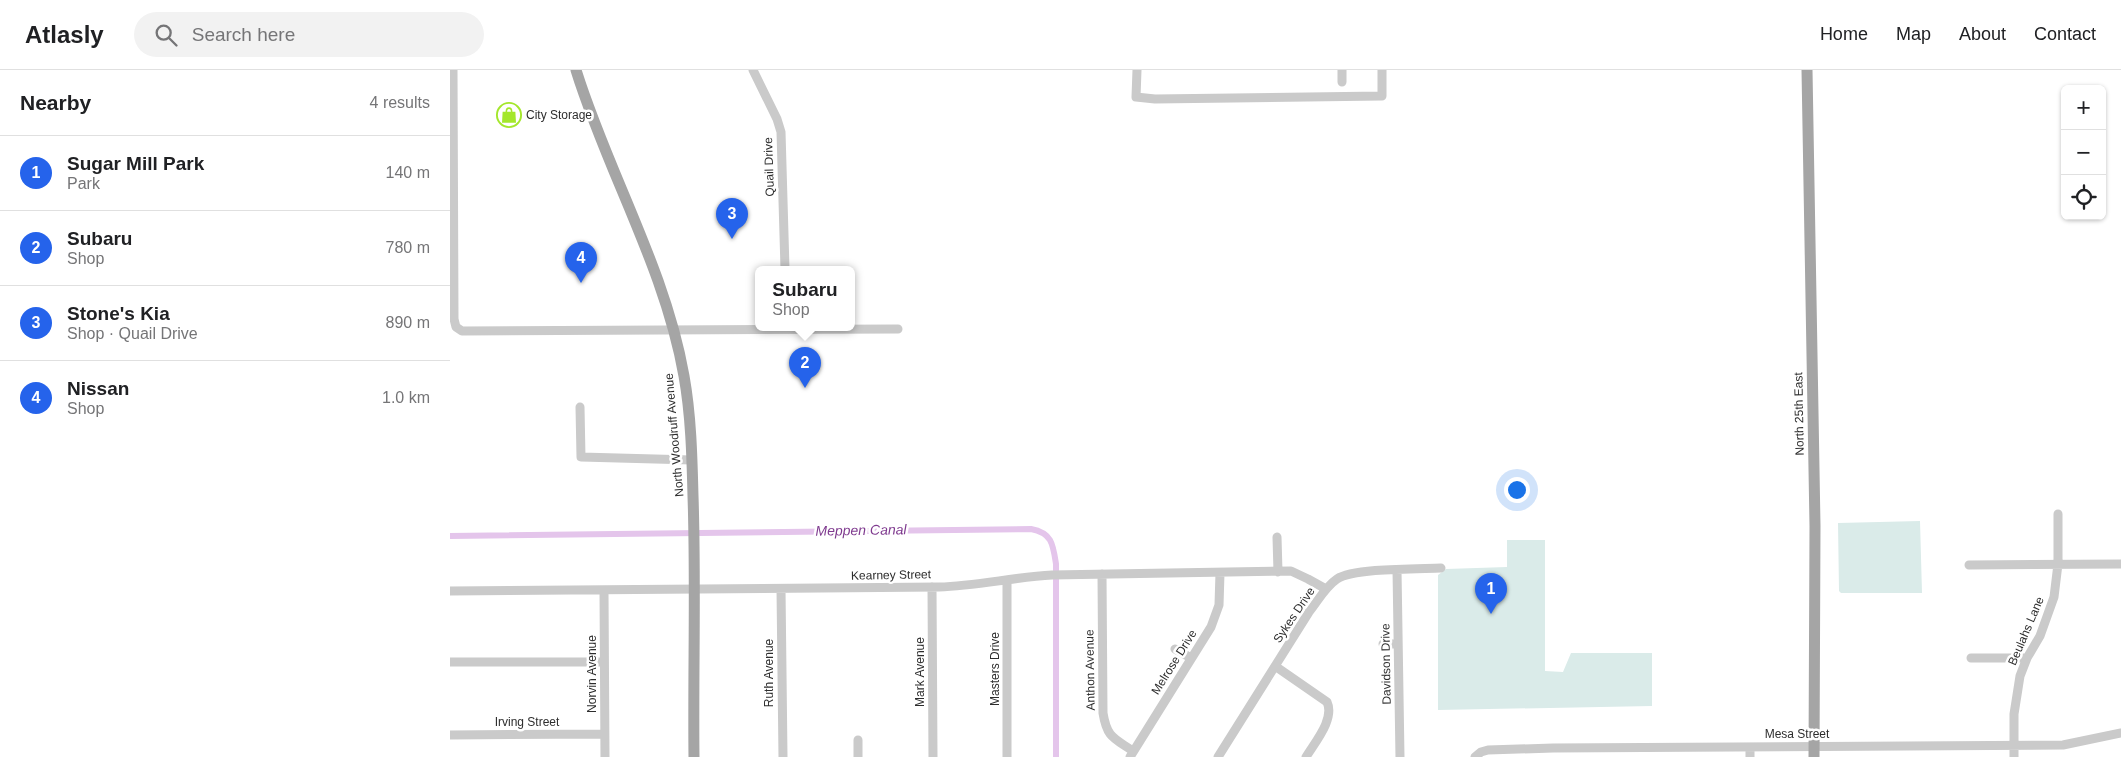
<!DOCTYPE html>
<html lang="en">
<head>
<meta charset="utf-8">
<style>
  :root { --surface:#fff; --page:#f2f2f2; --text:#202124; --muted:#757577; --line:#e0e0e0; --accent:#2563eb }
  body { margin:0; font-family:Arial,sans-serif; background:var(--page); color:var(--text) }
  .controls { position:absolute; right:15px; top:15px; display:grid; overflow:hidden; border-radius:8px; box-shadow:0 1px 4px #0004 }
  .controls button { width:45px; height:45px; display:grid; place-items:center; padding:0; border:0; border-bottom:1px solid var(--line); background:var(--surface); color:var(--text); font:25px sans-serif }
  .you { position:absolute; left:1066px; top:419px; width:18px; height:18px; margin:-12px; border:4px solid #fff; border-radius:50%; background:#1a73e8; box-shadow:0 0 0 8px #1a73e833 }
  .badge { display:grid; place-items:center; width:32px; height:32px; border-radius:50%; background:var(--accent); color:#fff; font-size:16px; font-weight:700 }
  .pin { position:absolute; translate:-50% -41px; filter:drop-shadow(0 1px 2px #0008) }
  .pin::after { content:''; position:absolute; top:26px; width:18px; height:15px; background:inherit; clip-path:polygon(0 0,100% 0,50% 100%) }
  .popup { position:absolute; left:305px; top:196px; width:100px; height:65px; box-sizing:border-box; display:grid; place-content:center; border-radius:8px; background:var(--surface); filter:drop-shadow(0 1px 4px #0005); font-size:16px; white-space:nowrap; color:var(--muted) }
  .popup b { font-size:19px; color:var(--text) }
  .popup::after { content:''; position:absolute; left:50%; top:100%; margin-left:-10px; border:10px solid transparent; border-top-color:var(--surface) }
  .list { margin:0; padding:0; list-style:none }
  h2 { display:flex; justify-content:space-between; align-items:center; height:65px; margin:0; padding:0 20px; font-size:21px }
  h2 small { font-size:16px; font-weight:400; color:var(--muted) }
  .list li { display:grid; grid-template-columns:32px 1fr auto; gap:15px; align-items:center; box-sizing:border-box; height:75px; padding:0 20px; border-top:1px solid var(--line) }
  .list b { display:block; font-size:19px; white-space:nowrap }
  .list p { margin:0; font-size:16px; white-space:nowrap; color:var(--muted) }
  .list em { font-size:16px; font-style:normal; color:var(--muted) }
  .icon { flex:none; width:28px; height:28px; fill:none; stroke:currentColor; stroke-width:2; stroke-linecap:round; stroke-linejoin:round }
  .map { position:relative; flex:none; width:1671px; height:687px; overflow:hidden }
  header { display:flex; align-items:center; gap:30px; box-sizing:border-box; height:70px; padding:0 25px; background:var(--surface); border-bottom:1px solid var(--line) }
  header strong { font-size:24px }
  nav { display:flex; gap:28px; margin-inline-start:auto; font-size:18px }
  .search { width:350px; height:45px; background:var(--page); display:flex; align-items:center; gap:12px; box-sizing:border-box; padding:0 18px; border-radius:28px; color:var(--muted); font-size:19px }
  main { display:flex }
  aside { flex:1; background:var(--surface) }
  .map>svg:first-child { display:block }
  .green { fill:#daebe9 }
  .lines { fill:none; stroke-linecap:round; stroke-linejoin:round }
  .canal { stroke:#e4c5eb; stroke-width:6 }
  .minor { stroke:#cacaca; stroke-width:9 }
  .major { stroke:#a5a5a5; stroke-width:11 }
  .labels { text-anchor:middle; stroke-width:5; stroke-linejoin:round; paint-order:stroke }
  .poi-label { font-size:12px; fill:#2d2d2d; stroke:#fff; text-anchor:start }
  .street-label { font-size:12px; fill:#2d2d2d; stroke:#fff }
  .water-label { font-size:14px; font-style:italic; fill:#7f3a8f; stroke:#fff }
</style>
</head>
<body>
<header>
<strong>Atlasly</strong>
<div class="search"><svg class="icon" aria-label="search" viewBox="0 0 24 24"><circle cx="10" cy="10" r="6"/><path d="M15 15l6 6"/></svg>Search here</div>
<nav><a>Home</a><a>Map</a><a>About</a><a>Contact</a></nav>
</header>
<main>
<aside>
<h2>Nearby<small>4 results</small></h2>
<ul class="list">
<li><span class="badge">1</span><div><b>Sugar Mill Park</b><p>Park</p></div><em>140 m</em></li>
<li><span class="badge">2</span><div><b>Subaru</b><p>Shop</p></div><em>780 m</em></li>
<li><span class="badge">3</span><div><b>Stone's Kia</b><p>Shop · Quail Drive</p></div><em>890 m</em></li>
<li><span class="badge">4</span><div><b>Nissan</b><p>Shop</p></div><em>1.0 km</em></li>
</ul>
</aside>
<div class="map">
<svg width="1671" height="687" viewBox="0 0 1671 687">
  <rect width="100%" height="100%" fill="#fff"/>
  <path class="green" d="M1470 451 1472 523H1391L1389 521 1388 453Z
    M1057 470H1095V601L1113 602 1121 583H1202V636L988 640V505L996 499 1057 497Z"/>
  <g class="lines">
    <path class="canal" d="M0 466 581 459C602 463 603 474 606 494V687"/>
    <path class="minor" d="M3 0 4 249 6 257 12 261 448 259
      M303 0 327 49 331 62 335 199
      M687 0 686 27 705 29 932 26V0
      M892 0V12
      M130 337 131 387 242 390
      M827 467 828 502
      M1519 495 1671 494
      M947 500 950 687
      M652 504 653 643C657 668 664 668 683 681
      M557 510V687
      M482 517 483 687
      M331 519 333 687
      M0 521 489 517C527 516 564 507 602 505L841 501 858 509 876 519
      M154 521 155 687
      M933 574H948
      M725 579 741 588
      M1521 588H1577
      M0 592H154
      M825 596 877 632C885 649 865 672 856 687
      M0 665 154 664
      M408 670V687
      M1300 677V687
      M680 687 761 557 769 535 770 503
      M768 687 859 542C868 531 875 517 887 509 903 498 969 499 991 498
      M1025 687 1031 682 1038 680 1103 678 1613 675 1671 663
      M1564 687V644L1570 606 1577 588 1590 566 1604 527 1608 494V444"/>
    <path class="major" d="M126 0C158 103 215 198 234 306 241 345 242 386 243 426 246 513 243 600 244 687
      M1357 0 1365 456 1364 687"/>
  </g>
  <defs>
    <symbol id="shop-ring" viewBox="-11 -11 22 22"><circle r="9.5" fill="#fff" stroke="#a4e72c" stroke-width="1.5"/><path d="M-5-2.5h2.3a2.7 3.5 0 0 1 5.4 0H5L5.5 6h-11ZM-1.5-2.5h3a1.5 2.3 0 0 0-3 0Z" fill="#a4e72c"/></symbol>
  </defs>
  <g fill-rule="evenodd">
    <use href="#shop-ring" x="45" y="31" width="28" height="28"/>
  </g>
  <g class="labels">
    <g class="poi-label">
      <text x="76" y="49">City Storage</text>
    </g>
    <g class="street-label">
      <text transform="translate(319 97) rotate(-92)" y="4">Quail Drive</text>
      <text transform="translate(1349 344) rotate(-91)" y="4">North 25th East</text>
      <text transform="translate(224 365) rotate(-95)" y="4">North Woodruff Avenue</text>
      <text transform="translate(441 505) rotate(-1)" y="4">Kearney Street</text>
      <text transform="translate(844 545) rotate(-56)" y="4">Sykes Drive</text>
      <text transform="translate(1576 561) rotate(-67)" y="4">Beulahs Lane</text>
      <text transform="translate(724 592) rotate(-58)" y="4">Melrose Drive</text>
      <text transform="translate(936 594) rotate(-91)" y="4">Davidson Drive</text>
      <text transform="translate(545 599) rotate(-90)" y="4">Masters Drive</text>
      <text transform="translate(640 600) rotate(-91)" y="4">Anthon Avenue</text>
      <text transform="translate(470 602) rotate(-90)" y="4">Mark Avenue</text>
      <text transform="translate(319 603) rotate(-90)" y="4">Ruth Avenue</text>
      <text transform="translate(142 604) rotate(-90)" y="4">Norvin Avenue</text>
      <text x="77" y="656">Irving Street</text>
      <text x="1347" y="668">Mesa Street</text>
    </g>
    <g class="water-label">
      <text transform="translate(411 460) rotate(-1)" y="5">Meppen Canal</text>
    </g>
  </g>
</svg>
<div class="controls">
<button>+</button>
<button>−</button>
<button><svg class="icon" aria-label="locate" viewBox="0 0 24 24"><circle cx="12" cy="12" r="6"/><path d="M12 2v4M12 18v4M2 12h4M18 12h4"/></svg></button>
</div>
<div class="you"></div>
<div class="pin badge" style="left:1041px;top:544px">1</div>
<div class="pin badge" style="left:355px;top:318px">2</div>
<div class="popup"><b>Subaru</b>Shop</div>
<div class="pin badge" style="left:282px;top:169px">3</div>
<div class="pin badge" style="left:131px;top:213px">4</div>
</div>
</main>
</body>
</html>
